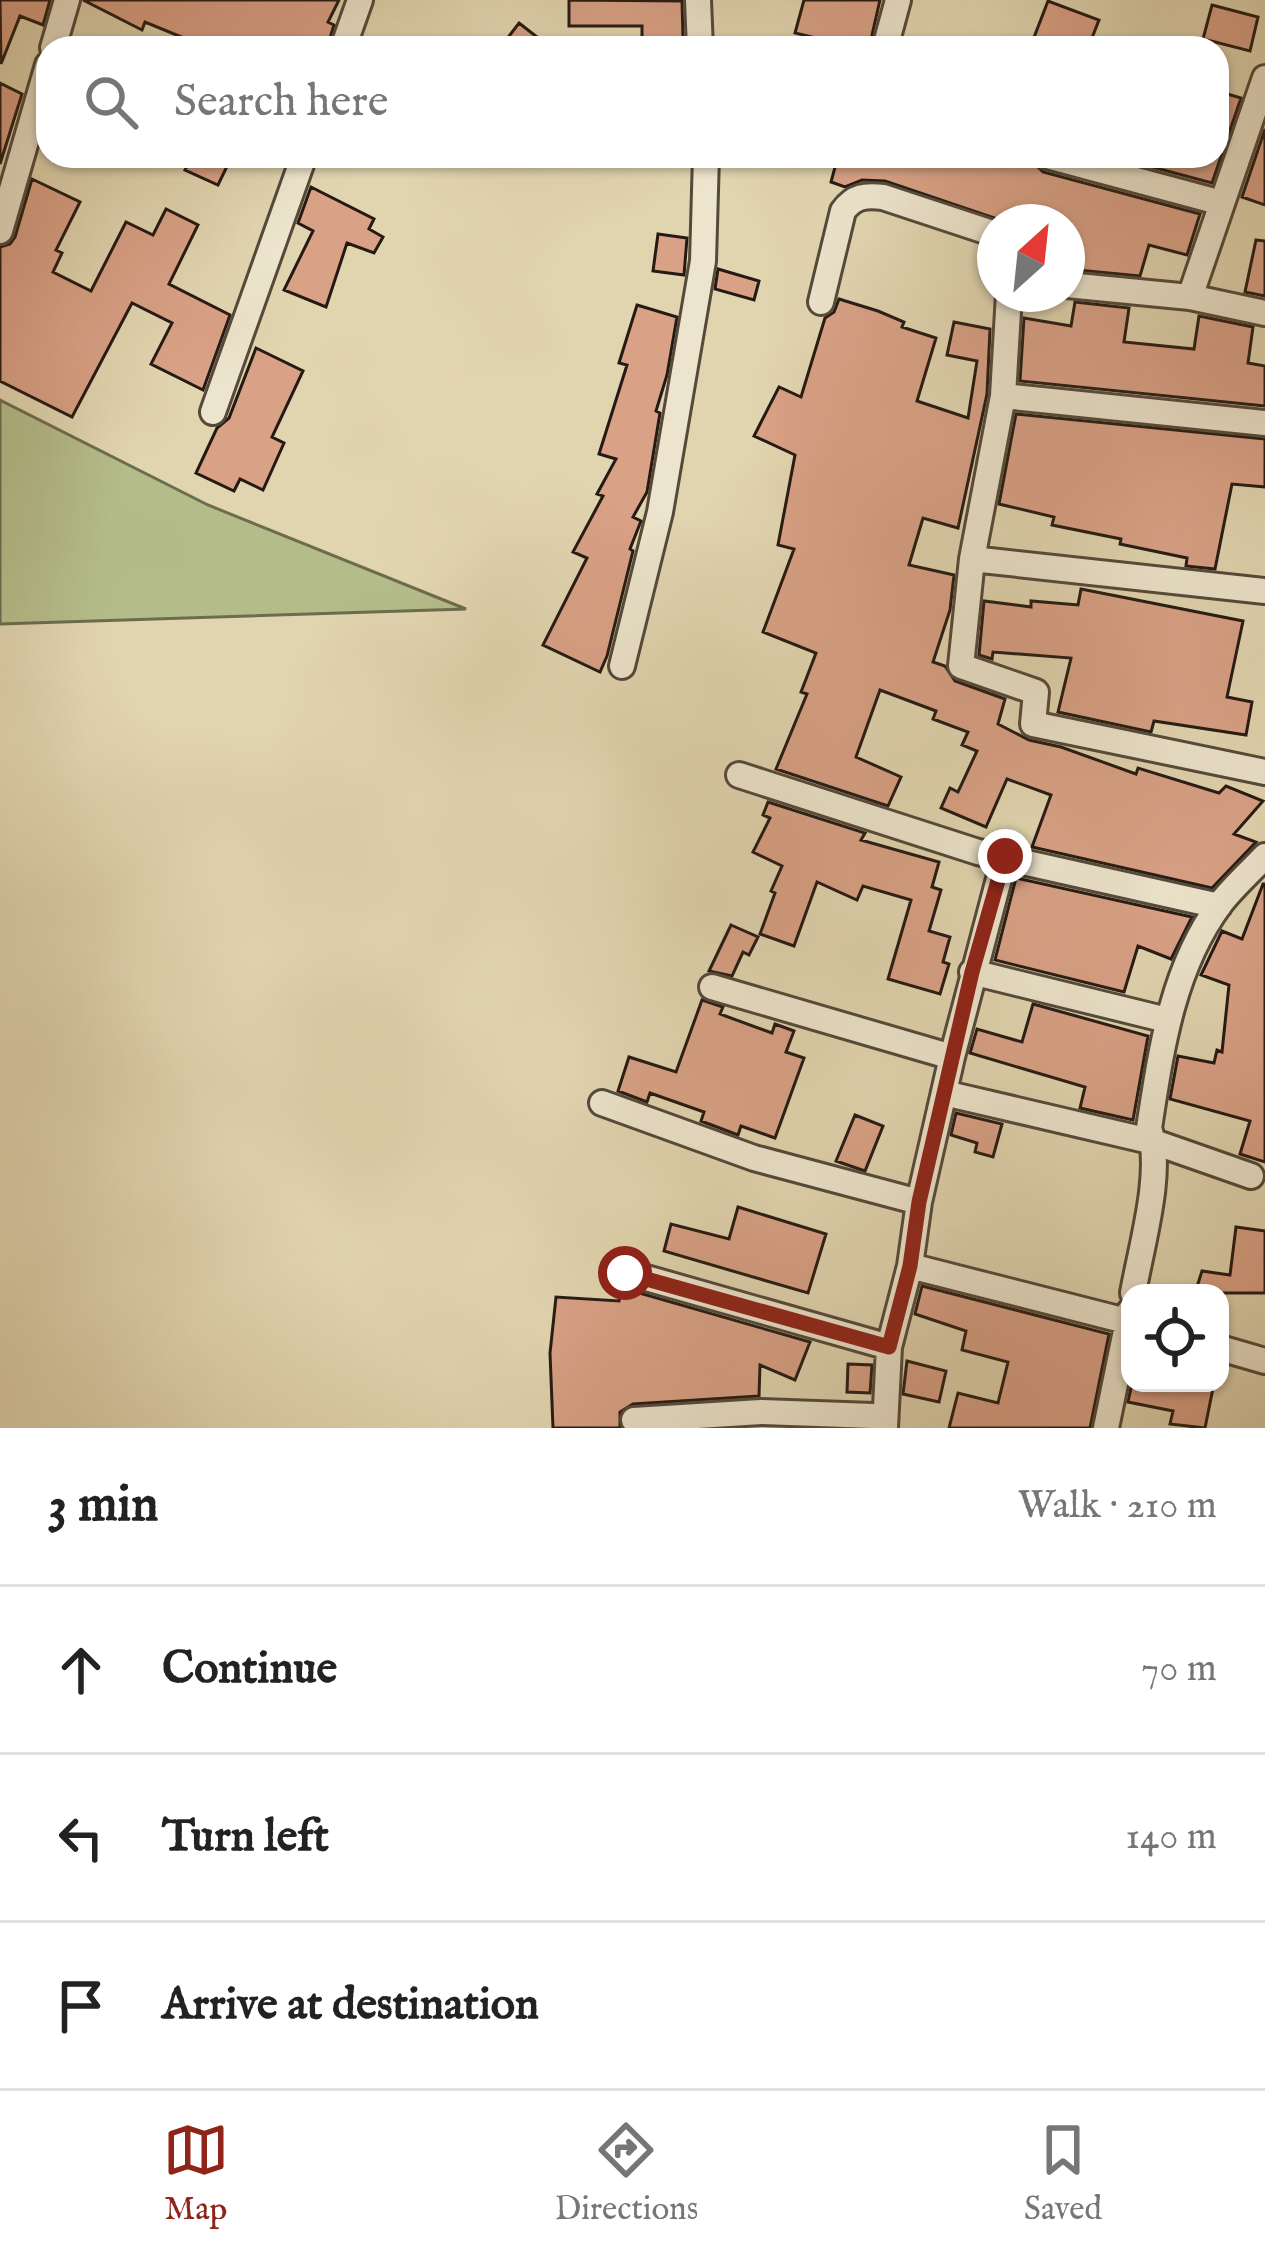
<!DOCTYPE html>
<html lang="en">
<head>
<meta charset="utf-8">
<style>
  :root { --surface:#fff; --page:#f2f2f2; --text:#222; --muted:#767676; --line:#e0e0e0; --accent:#8f2418 }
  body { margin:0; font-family:"IM FELL English",serif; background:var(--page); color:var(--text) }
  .controls { position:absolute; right:36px; bottom:36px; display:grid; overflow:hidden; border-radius:24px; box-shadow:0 3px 9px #0004 }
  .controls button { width:108px; height:108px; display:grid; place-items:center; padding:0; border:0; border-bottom:3px solid var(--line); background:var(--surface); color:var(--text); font:60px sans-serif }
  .compass { position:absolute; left:977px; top:204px; width:108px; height:108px; border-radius:50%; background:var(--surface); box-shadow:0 3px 9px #0004; rotate:27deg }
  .stop { position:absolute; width:36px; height:36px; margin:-27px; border:9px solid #8f2418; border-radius:50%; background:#fff }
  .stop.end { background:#8f2418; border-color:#fff; box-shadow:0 3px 12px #0008 }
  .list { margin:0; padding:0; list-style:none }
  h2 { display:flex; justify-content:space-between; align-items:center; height:156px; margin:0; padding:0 48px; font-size:51px }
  h2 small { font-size:39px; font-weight:400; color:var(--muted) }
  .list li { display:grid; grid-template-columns:78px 1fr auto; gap:36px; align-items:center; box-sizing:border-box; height:168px; padding:0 48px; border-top:3px solid var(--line) }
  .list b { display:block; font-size:45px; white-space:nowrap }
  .list em { font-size:39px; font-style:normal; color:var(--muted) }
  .icon { flex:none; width:66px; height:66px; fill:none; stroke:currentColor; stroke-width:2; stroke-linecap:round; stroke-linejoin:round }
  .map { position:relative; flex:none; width:1265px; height:1428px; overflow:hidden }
  .search { position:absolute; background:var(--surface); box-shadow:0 3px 9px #0004; left:36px; right:36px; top:36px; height:132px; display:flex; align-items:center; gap:30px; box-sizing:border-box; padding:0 42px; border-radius:36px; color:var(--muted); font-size:45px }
  .sheet { height:660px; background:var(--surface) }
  nav { display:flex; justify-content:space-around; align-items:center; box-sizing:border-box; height:168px; border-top:3px solid var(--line); background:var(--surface); font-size:33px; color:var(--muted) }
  nav a { display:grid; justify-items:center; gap:6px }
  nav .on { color:var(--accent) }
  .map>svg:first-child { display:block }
  .green { fill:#b4bd8a; stroke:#6c6c4e; stroke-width:3 }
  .building { fill:#d9a186; stroke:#251a13; stroke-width:3 }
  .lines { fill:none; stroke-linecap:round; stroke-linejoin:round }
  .minor-casing { stroke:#54493a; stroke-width:30 }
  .minor { stroke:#ece4cc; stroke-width:24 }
  .route { stroke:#8f2418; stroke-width:15 }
</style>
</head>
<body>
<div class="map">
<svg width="1265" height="1428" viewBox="0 0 1265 1428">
  <rect width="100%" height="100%" fill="#e1d5b0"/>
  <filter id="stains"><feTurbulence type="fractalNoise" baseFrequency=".00167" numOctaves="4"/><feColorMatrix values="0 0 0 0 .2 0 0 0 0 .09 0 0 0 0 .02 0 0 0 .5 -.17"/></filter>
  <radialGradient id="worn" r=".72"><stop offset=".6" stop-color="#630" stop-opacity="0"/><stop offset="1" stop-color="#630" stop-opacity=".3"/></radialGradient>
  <path class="green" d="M0 400 208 505 466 609 0 624Z"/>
  <path class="building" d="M0 0H50L43 25 20 16 1 64Z
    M83 0H339L328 22 334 25 327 48H208L145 22 142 30Z
    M569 0 682 1 683 38H642V26H569Z
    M804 0H880L869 48H827L828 41 795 33Z
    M1048 1 1099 20 1088 48H1054L1033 40Z
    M1212 5 1258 17 1250 51 1203 39Z
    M519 23 551 48H500Z
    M0 83 22 94 0 164Z
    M1217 91 1241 98 1212 183 1111 156H1217Z
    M1265 129V205L1242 197Z
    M192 156H232L218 185 185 170Z
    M838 156H1017L1031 160 1043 172 1200 214 1187 255 1149 245 1140 276 1067 269V222H1006L885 181 862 180 845 187 831 182Z
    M32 179 80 202 56 250 62 253 53 272 91 291 126 222 153 235 166 209 198 225 169 284 230 315 203 390 151 364 172 323 132 303 72 417 0 381V247L10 244 15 237Z
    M311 187 374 219 369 229 383 237 374 253 347 243 326 307 284 290 313 231 298 223Z
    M658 234 687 238 684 275 653 271Z
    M1256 240 1265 241V296L1245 292Z
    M718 269 759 281 754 300 715 289Z
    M839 299 878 311 904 322 902 327 936 338 917 401 968 418 977 361 947 355 954 322 990 329 987 394 958 528 923 518 909 565 954 575 950 610 933 662 945 666 955 681 1005 699 998 724 1029 740 1061 747 1136 774 1138 768 1219 793 1226 786 1263 801 1234 834 1256 842 1212 888 1032 847 1051 795 1007 779 986 827 941 808 950 788 958 792 977 751 962 745 968 732 933 719 936 711 880 690 856 757 901 777 888 806 776 769 807 694 801 692 816 653 763 632 794 549 778 545 795 455 754 436 779 387 801 397 825 318 834 312Z
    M1075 302 1129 308 1124 342 1194 349 1199 316 1253 327 1248 363 1265 366V406L1020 381 1024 318 1071 326Z
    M637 305 677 317 667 375 656 411 660 413 647 492 633 517 641 521 630 549 633 551 607 656 600 672 543 645 587 558 573 552 603 496 597 494 616 459 599 454 627 365 619 363Z
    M256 348 303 371 272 437 284 443 263 490 240 479 234 491 196 473 217 428 229 418Z
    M1016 414 1265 439V487L1232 484 1215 569 1186 566 1187 558 1120 544 1121 539 1052 525 1054 517 999 504Z
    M1081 589 1243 621 1227 697 1252 702 1246 735 1154 721 1151 732 1058 712 1071 658 993 652 992 659 979 655 984 601 1031 607V601L1078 605Z
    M768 802 865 833 861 840 939 862 932 887 941 890 929 931 950 937 943 962 949 964 940 994 888 979 911 900 863 886 857 900 817 882 794 946 760 934 775 893 771 891 782 866 753 852 770 818 763 815Z
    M1016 878 1192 917 1171 959 1138 946 1124 992 995 960Z
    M1263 884H1265V1162L1240 1154 1250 1121 1170 1099 1178 1056 1214 1063 1217 1050 1222 1052 1229 985 1201 975 1222 931 1242 939Z
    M731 925 758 937 749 955 743 952 732 976 709 971Z
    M702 1000 723 1007 720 1014 772 1033 775 1024 794 1031 786 1052 804 1058 775 1138 741 1126 738 1135 701 1121 704 1112 650 1093 647 1102 618 1091 629 1057 676 1072Z
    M1033 1004 1148 1036 1133 1120 1080 1108 1085 1087 970 1053 977 1029 1022 1042Z
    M956 1113 1002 1124 993 1157 975 1152 977 1143 951 1135Z
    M855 1115 883 1126 865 1171 836 1161Z
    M738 1207 826 1234 808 1293 664 1251 671 1224 729 1239Z
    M1236 1227 1265 1231V1293H1195L1202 1271 1230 1275Z
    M922 1286 1109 1334 1090 1428H949L958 1393 998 1403 1008 1362 962 1350 966 1331 915 1314Z
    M622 1288 810 1342 795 1380 760 1365 759 1396 633 1404 620 1412V1428H553L550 1353 556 1297 619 1301Z
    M907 1361 946 1371 939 1402 903 1394Z
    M848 1364 872 1365 870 1393 847 1392Z
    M1132 1383H1214L1205 1428 1170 1424 1173 1411 1128 1402Z"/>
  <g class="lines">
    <defs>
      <path id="minor" d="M698 0 700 48
        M53 48 67 0
        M343 48 360 0
        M885 48 898 0
        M1265 78 1190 297 1265 313
        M1047 156 1222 203
        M0 231 48 65
        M1067 285 1190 297
        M821 302 843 211C854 196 865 195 883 197L995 234
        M1003 396 1009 294
        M213 412 304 156
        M1265 423 1003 396 972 559 1265 591
        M972 559 961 666 1036 692 1033 724 1265 772
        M622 666 660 512 703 261 706 156
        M739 775 978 852 1219 906
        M972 972 1167 1020
        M712 987 952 1057
        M944 1093 1154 1142 1251 1176
        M602 1103 754 1158 919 1202
        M910 1266 1130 1322
        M625 1272 889 1347
        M1133 1293C1141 1247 1164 1171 1149 1128 1161 1051 1172 969 1220 904 1233 887 1250 872 1265 856
        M1220 1348 1265 1361
        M634 1420 761 1412 873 1416 880 1428
        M885 1428 889 1347 910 1266 919 1202 952 1057 1005 856
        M1106 1428 1130 1311"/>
    </defs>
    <use href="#minor" class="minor-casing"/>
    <use href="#minor" class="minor"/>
  </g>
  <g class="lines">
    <path class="route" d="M625 1273 889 1347 910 1266 919 1202 972 972 1005 856"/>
  </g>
  <rect width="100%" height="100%" filter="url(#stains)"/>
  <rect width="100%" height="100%" fill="url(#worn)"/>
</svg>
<div class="controls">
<button><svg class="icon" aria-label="locate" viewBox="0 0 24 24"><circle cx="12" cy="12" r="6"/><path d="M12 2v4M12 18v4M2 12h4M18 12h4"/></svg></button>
</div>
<svg class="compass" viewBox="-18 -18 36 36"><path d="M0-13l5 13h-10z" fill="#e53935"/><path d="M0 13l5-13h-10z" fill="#767676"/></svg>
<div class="stop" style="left:625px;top:1273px"></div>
<div class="stop end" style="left:1005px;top:856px"></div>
<div class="search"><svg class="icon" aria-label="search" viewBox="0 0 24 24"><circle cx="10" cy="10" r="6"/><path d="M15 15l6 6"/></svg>Search here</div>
</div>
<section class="sheet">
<h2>3 min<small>Walk · 210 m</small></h2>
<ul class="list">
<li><svg class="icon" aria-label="ahead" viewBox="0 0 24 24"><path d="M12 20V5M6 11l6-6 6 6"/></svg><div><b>Continue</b></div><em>70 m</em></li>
<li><svg class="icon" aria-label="left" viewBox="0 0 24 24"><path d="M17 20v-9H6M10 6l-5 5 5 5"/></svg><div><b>Turn left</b></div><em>140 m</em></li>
<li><svg class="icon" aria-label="arrive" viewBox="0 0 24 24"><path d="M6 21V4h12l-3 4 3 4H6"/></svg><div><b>Arrive at destination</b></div></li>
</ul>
</section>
<nav>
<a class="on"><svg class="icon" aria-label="map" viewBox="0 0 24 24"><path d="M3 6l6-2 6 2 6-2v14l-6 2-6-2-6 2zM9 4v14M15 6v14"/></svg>Map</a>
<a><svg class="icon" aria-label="directions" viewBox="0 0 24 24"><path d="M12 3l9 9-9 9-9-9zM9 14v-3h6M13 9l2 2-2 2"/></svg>Directions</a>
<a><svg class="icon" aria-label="saved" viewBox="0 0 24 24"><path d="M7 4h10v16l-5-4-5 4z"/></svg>Saved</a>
</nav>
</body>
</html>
